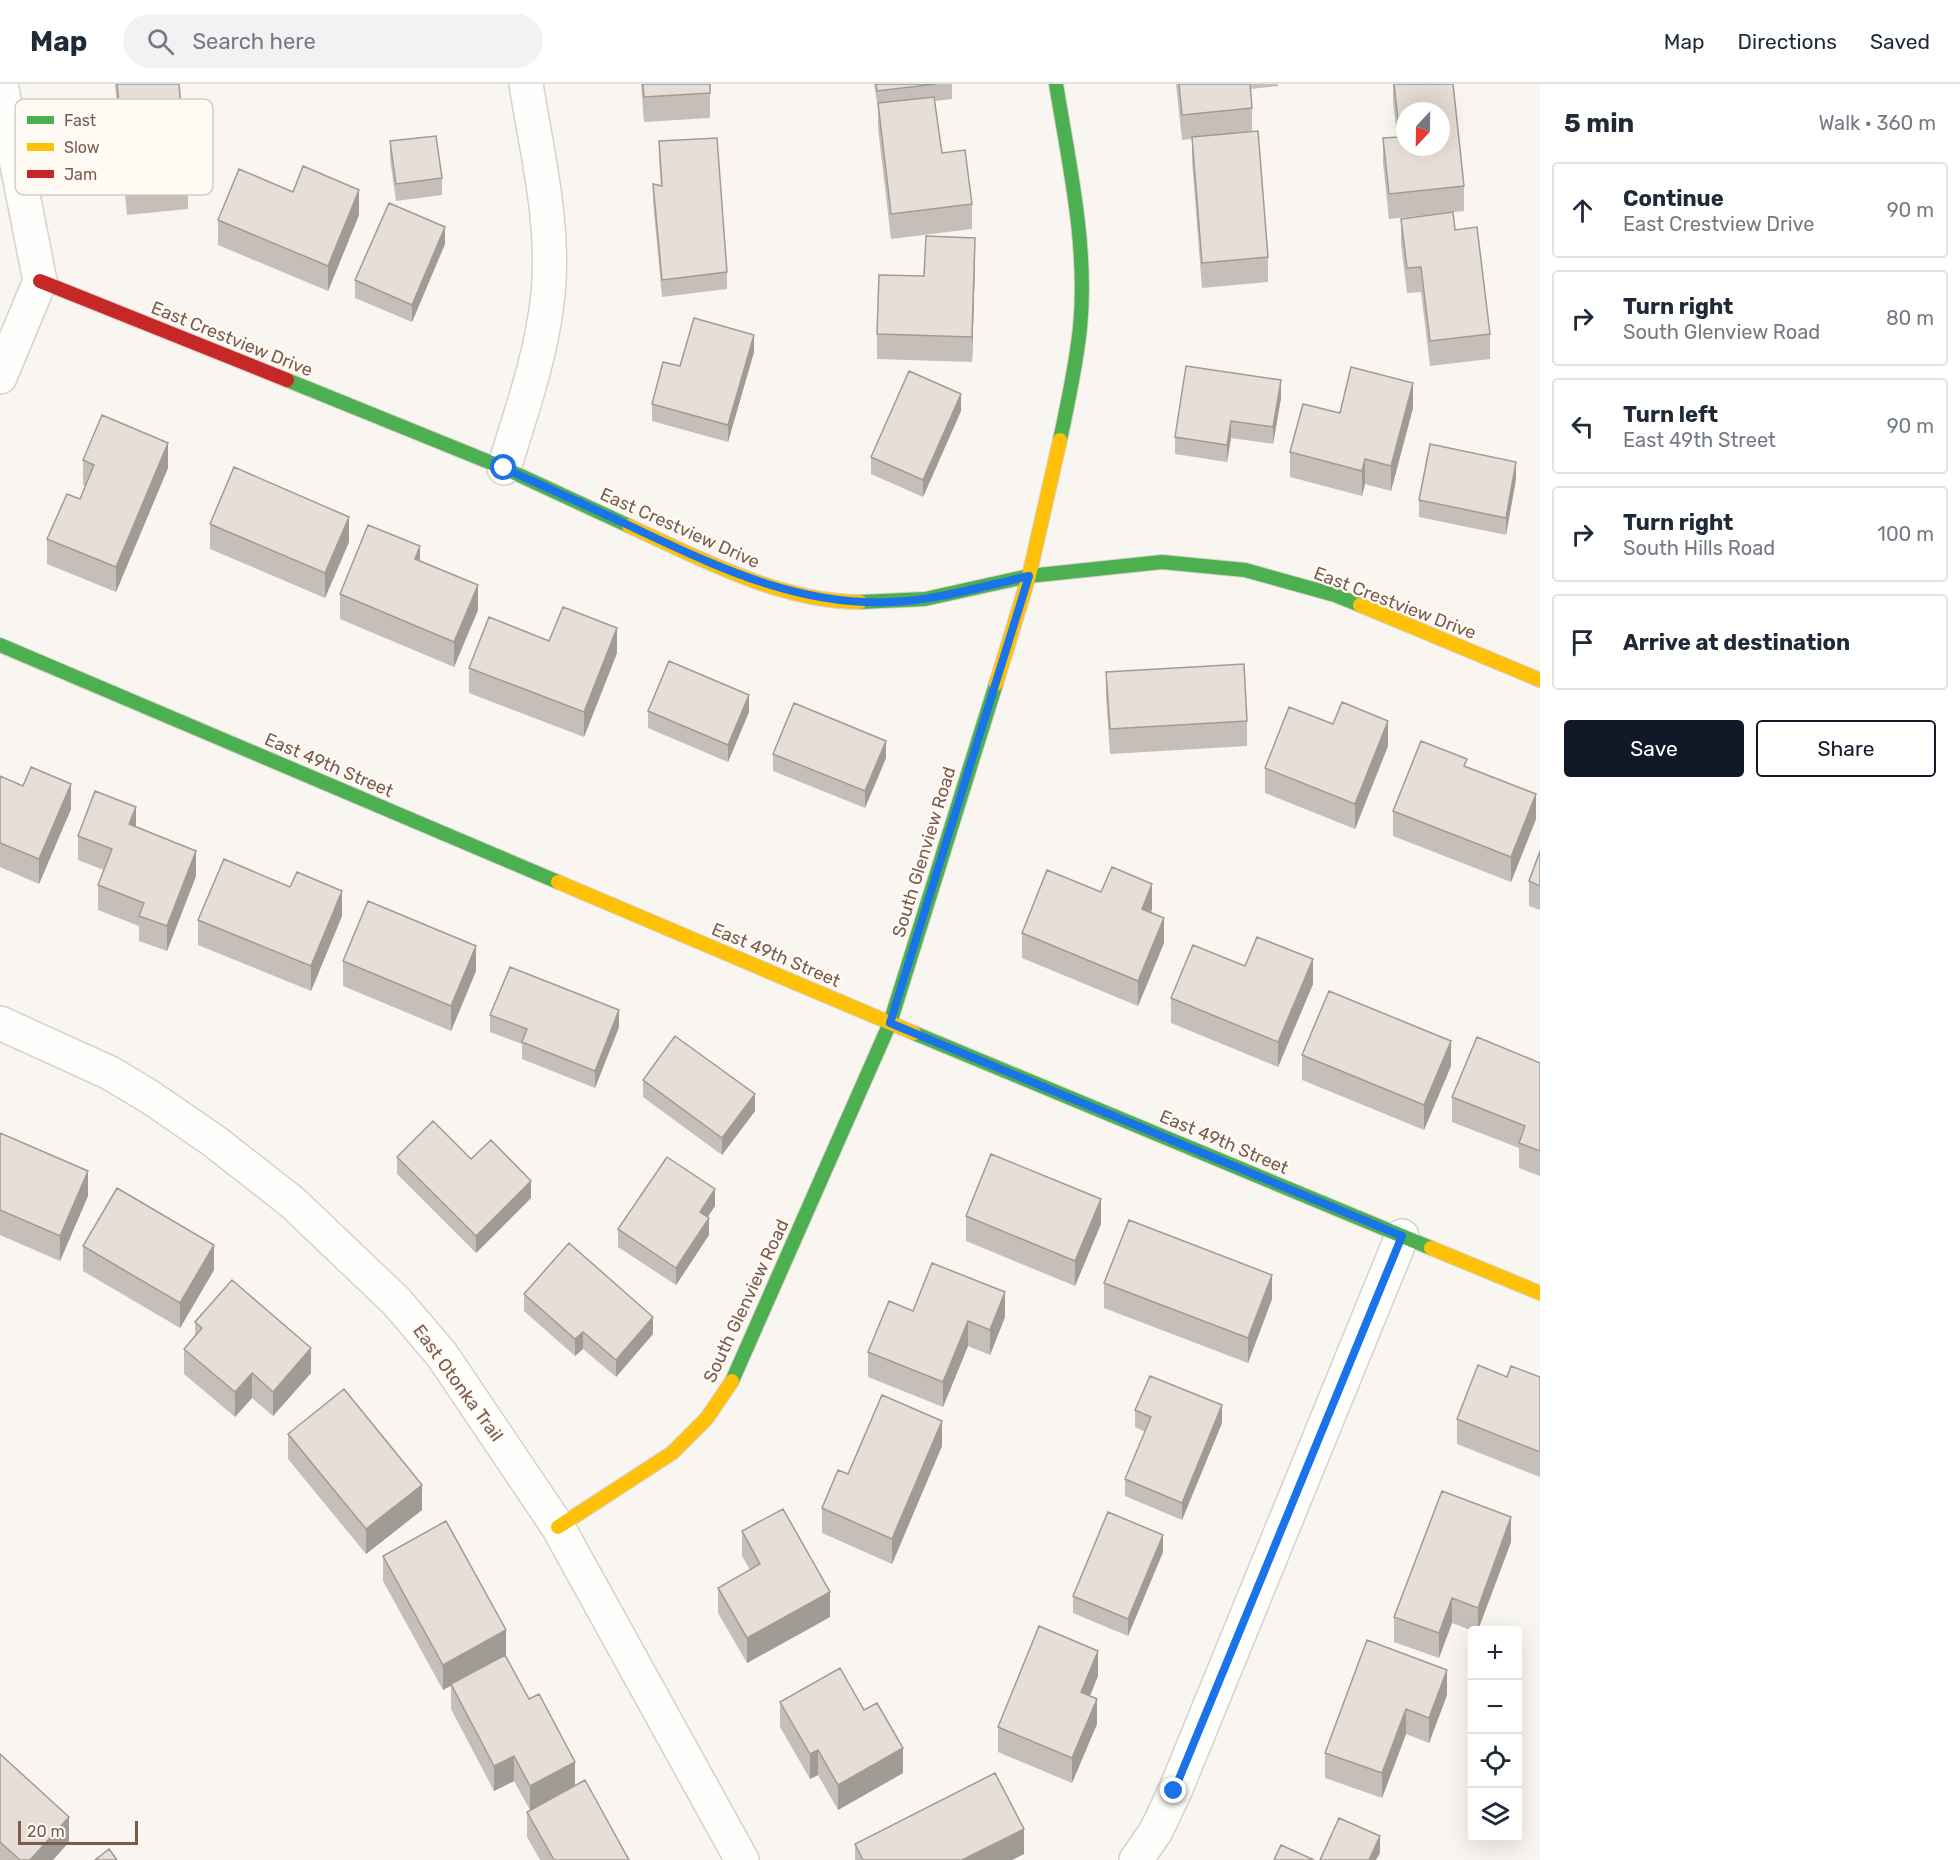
<!DOCTYPE html>
<html lang="en">
<head>
<meta charset="utf-8">
<style>
  :root { --surface:#fff; --page:#f2f2f3; --text:#1f2937; --muted:#747a83; --line:#e0e1e3; --accent:#111827 }
  body { margin:0; font-family:Rubik,sans-serif; background:var(--page); color:var(--text) }
  .controls { position:absolute; right:18px; bottom:18px; display:grid; overflow:hidden; border-radius:6px; box-shadow:0 6px 24px #0002 }
  .controls button { width:54px; height:54px; display:grid; place-items:center; padding:0; border:0; border-bottom:2px solid var(--line); background:var(--surface); color:var(--text); font:30px sans-serif }
  .compass { position:absolute; left:1396px; top:18px; width:54px; height:54px; border-radius:50%; background:var(--surface); box-shadow:0 6px 24px #0002; rotate:202deg }
  .scale { position:absolute; left:18px; bottom:15px; width:120px; box-sizing:border-box; padding-left:6px; border:3px solid #7a5c4d; border-top:0; font-size:16px; line-height:21px; white-space:nowrap; color:#7a5c4d; -webkit-text-stroke:4px #fffaf3; paint-order:stroke }
  .stop { position:absolute; width:18px; height:18px; margin:-14px; border:4px solid #1a73e8; border-radius:50%; background:#fff }
  .stop.end { background:#1a73e8; border-color:#fff; box-shadow:0 2px 6px #0008 }
  .list { margin:0; padding:0; list-style:none }
  h2 { display:flex; justify-content:space-between; align-items:center; height:78px; margin:0; padding:0 24px; font-size:26px }
  h2 small { font-size:20px; font-weight:400; color:var(--muted) }
  .list li { display:grid; grid-template-columns:39px 1fr auto; gap:18px; align-items:center; box-sizing:border-box; height:96px; margin:0 12px 12px; padding:0 12px; border:2px solid var(--line); border-radius:6px }
  .list b { display:block; font-size:22px; white-space:nowrap }
  .list p { margin:0; font-size:20px; white-space:nowrap; color:var(--muted) }
  .list em { font-size:20px; font-style:normal; color:var(--muted) }
  .actions { display:flex; gap:12px; padding:18px 24px }
  .actions a { flex:1; padding:14px 0; border:2px solid var(--accent); border-radius:6px; text-align:center; font-size:21px; color:var(--accent) }
  .actions .main { background:var(--accent); color:#fff }
  .icon { flex:none; width:33px; height:33px; fill:none; stroke:currentColor; stroke-width:2; stroke-linecap:round; stroke-linejoin:round }
  .map { position:relative; flex:none; width:1540px; height:1776px; overflow:hidden }
  header { display:flex; align-items:center; gap:36px; box-sizing:border-box; height:84px; padding:0 30px; background:var(--surface); border-bottom:2px solid var(--line) }
  header strong { font-size:28px }
  nav { display:flex; gap:33px; margin-inline-start:auto; font-size:21px }
  .search { width:420px; height:54px; background:var(--page); display:flex; align-items:center; gap:15px; box-sizing:border-box; padding:0 21px; border-radius:33px; color:var(--muted); font-size:22px }
  main { display:flex }
  aside { flex:1; background:var(--surface) }
  .map>svg:first-child { display:block }
  .lines { fill:none; stroke-linecap:round; stroke-linejoin:round }
  .street-casing { stroke:#d7d1cb; stroke-width:36 }
  .fast-casing { stroke:#d9d2cb; stroke-width:16 }
  .slow-casing { stroke:#d9d2cb; stroke-width:16 }
  .jam-casing { stroke:#d9d2cb; stroke-width:16 }
  .street { stroke:#fefefd; stroke-width:33 }
  .fast { stroke:#4caf50; stroke-width:14 }
  .slow { stroke:#ffc107; stroke-width:14 }
  .jam { stroke:#c62828; stroke-width:14 }
  .wall { fill:#c6bfb9 }
  .shaded-wall { fill:#a19b96 }
  .building { fill:#e6ded7; stroke:#a19b96; stroke-width:1.5; fill-rule:evenodd }
  .route { stroke:#1a73e8; stroke-width:8 }
  .labels { text-anchor:middle; stroke-width:4.5; stroke-linejoin:round; paint-order:stroke }
  .street-label { font-size:18px; fill:#7a5c4d; stroke:#fffaf3 }
  .key { fill:#fffaf3; stroke:#d7cbc1; stroke-width:1.5 }
  .key-label { font-size:16px; fill:#7a5c4d }
</style>
</head>
<body>
<header>
<strong>Map</strong>
<div class="search"><svg class="icon" aria-label="search" viewBox="0 0 24 24"><circle cx="10" cy="10" r="6"/><path d="M15 15l6 6"/></svg>Search here</div>
<nav><a>Map</a><a>Directions</a><a>Saved</a></nav>
</header>
<main>
<div class="map">
<svg width="1540" height="1776" viewBox="0 0 1540 1776">
  <rect width="100%" height="100%" fill="#f9f5f0"/>
  <g class="lines">
    <defs>
      <path id="street" d="M0 293 40 197 1 0
        M504 384C522 326 542 270 548 210 555 140 537 69 526 0
        M0 939 110 989 150 1013 214 1057 292 1118 396 1217 442 1271 558 1443 742 1776
        M1136 1776 1156 1747 1175 1707 1402 1152"/>
      <path id="fast" d="M1056 0C1069 80 1088 163 1080 244 1076 282 1068 319 1060 356
        M287 296 504 384 629 442
        M860 518 925 515 1029 492 1162 478 1245 486 1335 511 1360 521
        M0 561 558 798
        M914 949 1431 1164
        M732 1297 890 939 996 600"/>
      <path id="slow" d="M629 442C699 474 780 518 860 518
        M1360 521 1540 596
        M996 600 1029 492 1060 356
        M558 798 914 949
        M1431 1164 1540 1209
        M558 1443 672 1369 707 1334 732 1297"/>
      <path id="jam" d="M40 197 287 296"/>
    </defs>
    <use href="#street" class="street-casing"/>
    <use href="#fast" class="fast-casing"/>
    <use href="#slow" class="slow-casing"/>
    <use href="#jam" class="jam-casing"/>
    <use href="#street" class="street"/>
    <use href="#fast" class="fast"/>
    <use href="#slow" class="slow"/>
    <use href="#jam" class="jam"/>
  </g>
  <path class="wall" d="M115 0H179L188 100V125L127 131Z
    M641 0H710V34L644 38Z
    M874 0H952V15L935 17 942 69 972 120V145L891 155 878 44V24Z
    M1176 0H1278V2L1250 5 1252 24V48L1268 173V198L1202 204 1192 77V55L1182 56Z
    M1393 0H1453L1464 102V127L1389 135 1383 79V54L1397 53 1393 17Z
    M390 57 442 94V111L396 117 390 75Z
    M659 57 727 188V205L662 213 653 117V100L661 101 659 75Z
    M293 108 359 131 328 207 218 161V136Z
    M1401 135 1490 250V275L1430 282 1421 208 1407 209 1401 160Z
    M445 160 412 238 355 214V196Z
    M975 179 972 278 877 275V250Z
    M754 268 728 358 652 337V320Z
    M1281 314 1273 360 1231 354 1227 378 1175 370V353Z
    M1413 324 1391 407 1365 400 1362 412 1290 393V368L1340 329Z
    M961 327 923 413 871 390V373Z
    M83 376 168 384 116 508 47 480V455L80 415 85 402 83 401Z
    M1516 395 1506 451 1419 433V416Z
    M210 440 349 458 325 514 210 465Z
    M420 477 478 526 454 583 340 535V510Z
    M549 557 617 569 584 653 469 609V584Z
    M1106 588 1247 637V662L1110 670 1106 613Z
    M648 627 749 628 728 678 648 644Z
    M1388 662 1355 745 1265 709V684Z
    M773 670 886 674 865 724 773 687Z
    M0 692 71 725 39 800 0 783Z
    M1393 727 1536 735 1511 798 1393 752Z
    M136 743 196 792 167 867 139 857V842L98 826V801L104 786 78 776V752Z
    M1540 767V826L1529 822V797Z
    M290 803 342 832 311 907 198 861V836Z
    M1101 808 1152 825 1151 829 1164 859 1138 922 1022 874V849Z
    M343 877 476 887 451 947 343 902Z
    M1245 882 1313 900 1278 983 1171 939V914Z
    M490 931 619 943 595 1004 522 975V960L490 948Z
    M1302 971 1451 982 1424 1046 1302 996Z
    M1540 979V1092L1519 1084V1064L1452 1038V1013Z
    M643 996 755 1027 722 1071 643 1013Z
    M0 1049 88 1112 60 1177 0 1151Z
    M397 1073 531 1114 476 1169 397 1090Z
    M715 1122 707 1133 709 1151 676 1201 618 1163V1145Z
    M966 1132 1101 1140 1075 1202 966 1157Z
    M83 1162 214 1186 180 1244 83 1187Z
    M1104 1199 1272 1215 1248 1279 1104 1224Z
    M524 1210 653 1250 616 1293 583 1265 575 1272 524 1227Z
    M913 1227 1005 1233 990 1271 968 1262 943 1323 868 1293V1268Z
    M195 1238 311 1289 273 1332 252 1314 235 1333 184 1290V1265L195 1252Z
    M1507 1293H1540V1393L1457 1360V1335Z
    M1135 1326 1222 1339 1182 1436 1125 1412V1395L1145 1348 1135 1343Z
    M288 1350 422 1426 366 1470 288 1375Z
    M942 1362 892 1480 822 1449V1424L848 1390Z
    M742 1447 830 1533 747 1579 718 1529V1504L750 1486 742 1472Z
    M1511 1458 1478 1546 1473 1547 1452 1539 1439 1574 1394 1558V1533Z
    M1163 1468 1128 1552 1073 1529V1512Z
    M383 1472 506 1571V1572L575 1702 629 1776H540L527 1753V1728L530 1726 514 1697 494 1707 451 1625V1602L443 1606 383 1497Z
    M1447 1586V1611L1429 1659 1406 1650 1382 1714 1325 1694V1669Z
    M1098 1592 1090 1612 1097 1640 1072 1699 998 1668V1643Z
    M780 1618 864 1626 903 1689 838 1726 818 1691 810 1695 780 1643Z
    M0 1670 69 1758 53 1776H0Z
    M855 1760 1024 1770 1012 1776H855Z"/>
  <path class="shaded-wall" d="M359 106V131L328 207V182Z
    M445 143V160L412 238V221Z
    M975 154V179L972 278V253Z
    M754 251V268L728 358V341Z
    M1281 296V314L1273 360V343Z
    M1413 299V324L1391 407V382Z
    M961 310V327L923 413V396Z
    M1231 337V354L1227 378V361Z
    M168 359V384L116 508V483Z
    M1365 375V400L1362 412V387Z
    M1516 378V395L1506 451V434Z
    M349 433V458L325 514V489Z
    M420 462V487L415 475Z
    M478 501V526L454 583V558Z
    M617 544V569L584 653V628Z
    M749 611V628L728 678V661Z
    M1388 637V662L1355 745V720Z
    M886 657V674L865 724V707Z
    M71 700V725L39 800V775Z
    M1536 710V735L1511 798V773Z
    M136 723V748L129 740Z
    M196 767V792L167 867V842Z
    M1152 800V825L1142 850V825Z
    M342 807V832L311 907V882Z
    M1164 834V859L1138 922V897Z
    M476 862V887L451 947V922Z
    M1313 875V900L1278 983V958Z
    M619 926V943L595 1004V987Z
    M1451 957V982L1424 1046V1021Z
    M755 1010V1027L722 1071V1054Z
    M88 1087V1112L60 1177V1152Z
    M531 1097V1114L476 1169V1152Z
    M715 1105V1122L700 1145V1128Z
    M1101 1115V1140L1075 1202V1177Z
    M709 1134V1151L676 1201V1184Z
    M214 1161V1186L180 1244V1219Z
    M1272 1191V1215L1248 1279V1254Z
    M1005 1208V1233L990 1271V1246Z
    M653 1233V1250L616 1293V1276Z
    M968 1237V1262L943 1323V1298Z
    M583 1248V1265L575 1272V1255Z
    M311 1264V1289L273 1332V1308Z
    M252 1289V1314L235 1333V1308Z
    M1222 1321V1339L1182 1436V1419Z
    M942 1337V1362L892 1480V1455Z
    M422 1401V1426L366 1470V1445Z
    M1511 1433V1458L1478 1546V1524Z
    M1163 1451V1468L1128 1552V1535Z
    M830 1508V1533L747 1579V1554Z
    M1452 1514V1539L1439 1574V1549Z
    M506 1546V1571L443 1606V1581Z
    M1098 1567V1592L1081 1633V1608Z
    M1447 1586V1611L1429 1659V1634Z
    M1097 1615V1640L1072 1699V1674Z
    M1406 1625V1650L1382 1714V1689Z
    M903 1664V1689L838 1726V1701Z
    M818 1666V1691L810 1695V1670Z
    M514 1672V1697L494 1707V1682Z
    M575 1678V1703L530 1727V1702Z
    M69 1733V1758L53 1776H30Z
    M1024 1745V1770L1012 1776H962Z
    M1380 1752V1769L1376 1776H1369Z"/>
  <path class="building" d="M117 0H179L188 100 127 106Z
    M643 0H710V9L644 13Z
    M876 0H936L877 7Z
    M1179 0H1250L1252 24 1182 31Z
    M1394 0H1453L1464 102 1389 110 1383 54 1400 53ZM1405 27H1441V63H1405Z
    M934 13 942 69 965 66 972 120 891 130 878 19Z
    M1258 47 1268 173 1202 179 1192 53Z
    M436 52 442 94 396 100 390 57Z
    M717 54 727 188 662 196 653 100 662 102 659 57Z
    M303 82 359 106 328 182 218 136 239 85 293 108Z
    M389 119 445 143 412 221 355 196Z
    M1453 128 1455 146 1477 143 1490 250 1430 257 1421 183 1407 184 1401 135Z
    M926 152 975 154 972 253 877 250 879 191 924 192Z
    M694 234 754 251 728 341 652 320 663 278 680 282Z
    M1186 282 1281 296 1273 343 1231 337 1227 361 1175 353Z
    M1351 283 1413 299 1391 382 1365 375 1362 387 1290 368 1303 320 1340 329Z
    M909 287 961 310 923 396 871 373Z
    M102 331 168 359 116 483 47 455 67 410 80 415 94 381 83 376Z
    M1430 360 1516 378 1506 434 1419 416Z
    M234 383 349 433 325 489 210 440Z
    M368 441 420 462 415 475 478 501 454 558 340 510Z
    M563 523 617 544 584 628 469 584 489 533 549 557Z
    M669 577 749 611 728 661 648 627Z
    M1244 580 1247 637 1110 645 1106 588Z
    M1342 618 1388 637 1355 720 1265 684 1289 623 1333 640Z
    M794 619 886 657 865 707 773 670Z
    M1421 657 1467 675 1464 682 1536 710 1511 773 1393 727Z
    M31 683 71 700 39 775 0 759V692L23 702Z
    M95 707 136 723 129 740 196 767 167 842 139 832 144 819 98 801 112 765 78 752Z
    M1540 767V802L1529 797Z
    M224 775 290 803 297 788 342 807 311 882 198 836Z
    M1112 783 1152 800 1142 825 1164 834 1138 897 1022 849 1047 786 1101 808Z
    M368 817 476 862 451 922 343 877Z
    M1257 853 1313 875 1278 958 1171 914 1193 861 1245 882Z
    M510 883 619 926 595 987 522 958 527 945 490 931Z
    M1329 907 1451 957 1424 1021 1302 971Z
    M675 952 755 1010 722 1054 643 996Z
    M1477 953 1540 979V1067L1519 1059 1525 1042 1452 1013Z
    M433 1037 471 1075 491 1056 531 1097 476 1152 397 1073Z
    M0 1049 88 1087 60 1152 0 1126Z
    M991 1070 1101 1115 1075 1177 966 1132Z
    M667 1073 715 1105 700 1128 709 1134 676 1184 618 1145Z
    M117 1104 214 1161 180 1219 83 1162Z
    M1129 1136 1272 1191 1248 1254 1104 1199Z
    M569 1159 653 1233 616 1276 583 1248 575 1255 524 1210Z
    M932 1179 1005 1208 990 1246 968 1237 943 1298 868 1268 889 1217 913 1227Z
    M232 1196 311 1264 273 1308 252 1289 235 1308 184 1265 202 1244 195 1238Z
    M1478 1281 1507 1293 1511 1282 1540 1293V1368L1457 1335Z
    M1150 1292 1222 1321 1182 1419 1125 1395 1151 1333 1135 1326Z
    M344 1305 422 1401 366 1445 288 1350Z
    M882 1311 942 1337 892 1455 822 1424 838 1386 848 1390Z
    M1442 1407 1511 1433 1478 1524 1452 1514 1439 1549 1394 1533Z
    M783 1425 830 1508 747 1554 718 1504 760 1480 742 1447Z
    M1108 1428 1163 1451 1128 1535 1073 1512Z
    M446 1437 506 1546 443 1581 383 1472Z
    M1039 1542 1098 1567 1081 1608 1097 1615 1072 1674 998 1643Z
    M1367 1556 1447 1586 1429 1634 1406 1625 1382 1689 1325 1669Z
    M505 1571 529 1615 539 1610 575 1678 530 1702 514 1672 494 1682 451 1600Z
    M840 1584 864 1626 877 1619 903 1664 838 1701 818 1666 810 1670 780 1618Z
    M0 1670 69 1733 30 1776H20L0 1758Z
    M995 1689 1024 1745 962 1776H863L855 1760Z
    M585 1696 629 1776H554L527 1728Z
    M1339 1734 1380 1752 1369 1776H1320Z
    M1281 1761 1314 1776H1274Z
    M109 1765 117 1776H95Z"/>
  <g class="lines">
    <path class="route" d="M504 384C552 406 601 428 649 451 726 487 803 522 891 518 938 516 984 502 1029 492L890 939 1402 1152 1174 1707"/>
  </g>
  <g class="labels">
    <g class="street-label">
      <text transform="translate(232 255) rotate(22)" y="6">East Crestview Drive</text>
      <text transform="translate(680 444) rotate(24)" y="6">East Crestview Drive</text>
      <text transform="translate(1395 519) rotate(21)" y="6">East Crestview Drive</text>
      <text transform="translate(329 681) rotate(23)" y="6">East 49th Street</text>
      <text transform="translate(924 768) rotate(-73)" y="6">South Glenview Road</text>
      <text transform="translate(776 871) rotate(23)" y="6">East 49th Street</text>
      <text transform="translate(1224 1058) rotate(23)" y="6">East 49th Street</text>
      <text transform="translate(746 1217) rotate(-65)" y="6">South Glenview Road</text>
      <text transform="translate(458 1299) rotate(54)" y="6">East Otonka Trail</text>
    </g>
  </g>
  <rect x="15" y="15" width="198" height="96" rx="9" class="key"/>
  <rect x="27" y="32" width="27" height="8" fill="#4caf50"/>
  <rect x="27" y="59" width="27" height="8" fill="#ffc107"/>
  <rect x="27" y="86" width="27" height="8" fill="#c62828"/>
  <g class="key-label">
    <text x="64" y="42">Fast</text>
    <text x="64" y="69">Slow</text>
    <text x="64" y="96">Jam</text>
  </g>
</svg>
<div class="controls">
<button>+</button>
<button>−</button>
<button><svg class="icon" aria-label="locate" viewBox="0 0 24 24"><circle cx="12" cy="12" r="6"/><path d="M12 2v4M12 18v4M2 12h4M18 12h4"/></svg></button>
<button><svg class="icon" aria-label="layers" viewBox="0 0 24 24"><path d="M12 4l9 5-9 5-9-5zM3 14l9 5 9-5"/></svg></button>
</div>
<svg class="compass" viewBox="-18 -18 36 36"><path d="M0-13l5 13h-10z" fill="#e53935"/><path d="M0 13l5-13h-10z" fill="#747a83"/></svg>
<div class="scale">20 m</div>
<div class="stop" style="left:504px;top:384px"></div>
<div class="stop end" style="left:1174px;top:1707px"></div>
</div>
<aside>
<h2>5 min<small>Walk · 360 m</small></h2>
<ul class="list">
<li><svg class="icon" aria-label="ahead" viewBox="0 0 24 24"><path d="M12 20V5M6 11l6-6 6 6"/></svg><div><b>Continue</b><p>East Crestview Drive</p></div><em>90 m</em></li>
<li><svg class="icon" aria-label="right" viewBox="0 0 24 24"><path d="M7 20v-9h11M14 6l5 5-5 5"/></svg><div><b>Turn right</b><p>South Glenview Road</p></div><em>80 m</em></li>
<li><svg class="icon" aria-label="left" viewBox="0 0 24 24"><path d="M17 20v-9H6M10 6l-5 5 5 5"/></svg><div><b>Turn left</b><p>East 49th Street</p></div><em>90 m</em></li>
<li><svg class="icon" aria-label="right" viewBox="0 0 24 24"><path d="M7 20v-9h11M14 6l5 5-5 5"/></svg><div><b>Turn right</b><p>South Hills Road</p></div><em>100 m</em></li>
<li><svg class="icon" aria-label="arrive" viewBox="0 0 24 24"><path d="M6 21V4h12l-3 4 3 4H6"/></svg><div><b>Arrive at destination</b></div></li>
</ul>
<div class="actions"><a class="main">Save</a><a>Share</a></div>
</aside>
</main>
</body>
</html>
